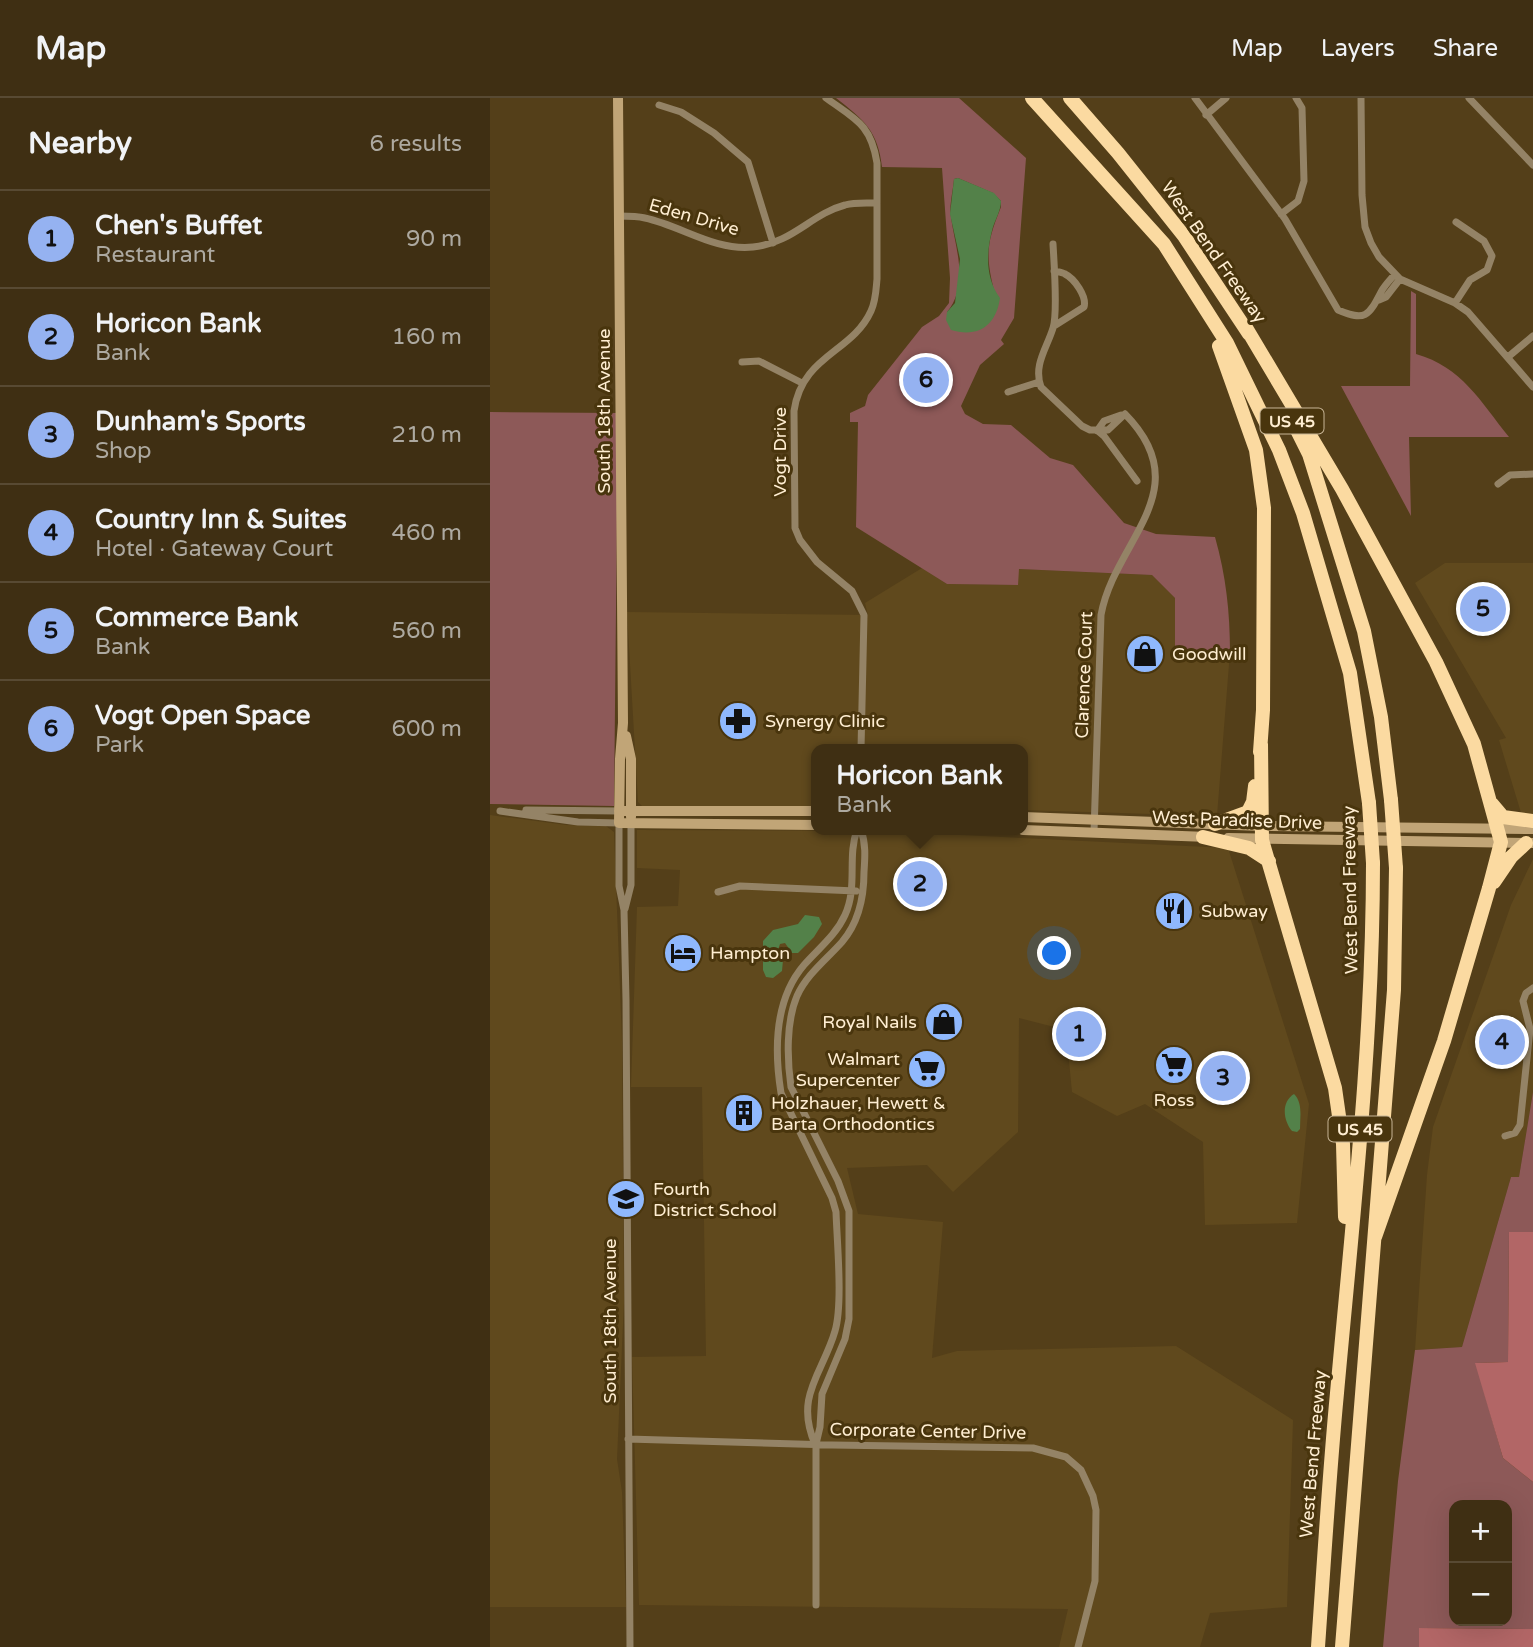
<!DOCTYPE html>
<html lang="en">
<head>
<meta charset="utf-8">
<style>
  :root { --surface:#3f2f13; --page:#46371c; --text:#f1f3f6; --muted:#ada9a0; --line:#584a33; --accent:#95b2f1 }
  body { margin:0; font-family:"Varela Round",sans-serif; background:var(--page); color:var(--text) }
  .controls { position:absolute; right:21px; bottom:21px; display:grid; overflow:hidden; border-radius:14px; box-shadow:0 7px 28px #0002 }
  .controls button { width:63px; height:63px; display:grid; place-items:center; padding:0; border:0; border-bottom:2px solid var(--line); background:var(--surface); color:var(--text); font:35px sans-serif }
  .you { position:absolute; left:565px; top:856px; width:24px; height:24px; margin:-18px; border:5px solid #fff; border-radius:50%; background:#1a73e8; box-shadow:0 0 0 10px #1a73e833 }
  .badge { display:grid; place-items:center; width:46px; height:46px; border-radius:50%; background:var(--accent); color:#111; font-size:23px; font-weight:700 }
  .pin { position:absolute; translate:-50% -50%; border:4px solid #fff; box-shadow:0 2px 7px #0006 }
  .popup { position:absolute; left:321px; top:646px; width:217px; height:91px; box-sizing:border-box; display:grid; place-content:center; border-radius:14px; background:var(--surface); filter:drop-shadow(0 2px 5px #0005); font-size:23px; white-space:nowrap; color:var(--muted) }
  .popup b { font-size:26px; color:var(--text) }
  .popup::after { content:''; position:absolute; left:50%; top:100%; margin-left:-14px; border:14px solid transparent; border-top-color:var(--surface) }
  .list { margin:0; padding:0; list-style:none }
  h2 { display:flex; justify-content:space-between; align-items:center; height:91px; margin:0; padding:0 28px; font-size:30px }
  h2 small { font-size:23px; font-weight:400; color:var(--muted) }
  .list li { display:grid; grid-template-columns:46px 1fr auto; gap:21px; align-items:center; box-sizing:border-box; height:98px; padding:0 28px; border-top:2px solid var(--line) }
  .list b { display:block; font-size:26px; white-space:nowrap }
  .list p { margin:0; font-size:23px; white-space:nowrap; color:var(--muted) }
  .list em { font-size:23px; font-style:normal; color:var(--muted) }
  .map { position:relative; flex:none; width:1043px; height:1549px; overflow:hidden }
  header { display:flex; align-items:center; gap:42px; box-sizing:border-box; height:98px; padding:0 35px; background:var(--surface); border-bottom:2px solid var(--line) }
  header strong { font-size:33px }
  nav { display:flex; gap:38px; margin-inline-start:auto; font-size:24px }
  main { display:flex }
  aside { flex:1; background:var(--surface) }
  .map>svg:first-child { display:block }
  .built { fill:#60491d }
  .green { fill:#8d5958; fill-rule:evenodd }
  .forest { fill:#b26666 }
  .water { fill:#538149 }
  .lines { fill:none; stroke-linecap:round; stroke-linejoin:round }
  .street { stroke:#948366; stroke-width:7 }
  .secondary { stroke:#c1a577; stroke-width:10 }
  .highway { stroke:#fbdaa1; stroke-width:14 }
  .highway-bridge { stroke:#fbdaa1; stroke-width:14 }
  .labels { text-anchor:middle; stroke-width:6; stroke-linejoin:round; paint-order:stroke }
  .shield { fill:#49350d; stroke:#c8b697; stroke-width:2 }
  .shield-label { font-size:16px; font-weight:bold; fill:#ffeed2 }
  .street-label { font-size:18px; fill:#ffeed2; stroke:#49350d }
  .poi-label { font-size:18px; fill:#ffeed2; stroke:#49350d; text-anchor:start }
</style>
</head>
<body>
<header>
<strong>Map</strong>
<nav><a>Map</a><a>Layers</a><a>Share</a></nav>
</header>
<main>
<aside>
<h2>Nearby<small>6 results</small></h2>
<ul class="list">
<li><span class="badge">1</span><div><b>Chen's Buffet</b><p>Restaurant</p></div><em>90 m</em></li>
<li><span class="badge">2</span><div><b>Horicon Bank</b><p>Bank</p></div><em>160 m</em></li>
<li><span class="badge">3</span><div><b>Dunham's Sports</b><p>Shop</p></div><em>210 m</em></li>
<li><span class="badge">4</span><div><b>Country Inn &amp; Suites</b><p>Hotel · Gateway Court</p></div><em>460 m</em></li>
<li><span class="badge">5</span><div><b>Commerce Bank</b><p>Bank</p></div><em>560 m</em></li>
<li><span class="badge">6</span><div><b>Vogt Open Space</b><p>Park</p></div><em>600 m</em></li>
</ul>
</aside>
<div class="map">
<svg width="1043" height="1549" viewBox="0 0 1043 1549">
  <rect width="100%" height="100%" fill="#543f19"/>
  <path class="built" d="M955 465H1043V719L1032 718 1009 642 1016 640 925 485Z
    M432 470 457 486 527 487 528 471 662 477 685 500V550L740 554 727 718 533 712V651H327V708H152L148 704 137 514 378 517 375 505Z
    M0 717 76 727 116 728 124 734 132 943 134 1203 127 1361 132 1394 136 1509H0Z
    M147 732 387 733 738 750 819 1006 807 1125 715 1127 713 1044 655 1006 627 1018 582 994 576 932 529 920 528 1034 463 1094 437 1067 357 1070 368 1116 453 1124 442 1260 467 1253 686 1248 803 1322 797 1509 720 1515 710 1549H569L578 1511 149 1507 142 1259 216 1258 212 989H141L147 809 188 808 190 772 147 770Z
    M1043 761V994L1029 1079H1021L972 1249 925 1252 937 1077 943 1029 1021 807Z"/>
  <path class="green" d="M346 0H469L536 60 524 220 511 242 514 246 490 267 471 308 475 316 493 326 521 327 560 360 583 367 634 425 666 436 725 439C736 478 740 514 740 554L685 550V500L662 477 529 471 528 487 457 486 366 429 368 324H360V315L375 308 378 297 432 229 449 218 459 205 460 180 452 70 392 69C388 33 374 22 346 0ZM468 80 503 95 511 103V109C497 144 495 156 504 192L457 214C480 186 465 150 461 119 459 108 463 93 464 81Z
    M921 193 926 196V256C972 269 990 303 1019 339H919L921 418 851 288H920Z
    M0 314 128 315 124 708 0 706Z
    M1043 994V1134H1019L1018 1264 986 1265 1013 1360 1043 1384V1531L930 1530 929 1549H893L908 1383 925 1252 972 1249 1021 1079H1029ZM964 1407H1017V1523H964Z"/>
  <path class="forest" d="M1019 1134H1043V1384L1013 1360 985 1265 1018 1264Z
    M929 1530 1043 1531V1549H929Z"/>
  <path class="water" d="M468 80 504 95 511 103C511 112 506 120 503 129 496 153 495 180 510 200 506 228 488 240 461 232L456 222 457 214 465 205 470 161 460 116 464 81Z
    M315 817 329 819 332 826 324 839 308 855H302L295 845 290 846 288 852 293 862 292 873 283 880 276 879 273 872V843L283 832 308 826Z
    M804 996C813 1005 810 1019 810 1031L807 1034 802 1033C793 1022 791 1004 804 996Z"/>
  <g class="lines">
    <path class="street" d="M336 0C365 21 381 26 387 65V181C386 191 386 202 381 213 362 255 312 257 304 313L305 430 310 442 327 464 362 493 374 517 371 651
      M705 0 795 121 848 212C876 224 879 217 891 194 894 188 900 182 905 176
      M871 0 872 97 875 129 881 145 889 159 910 181 965 205 978 214 1043 289
      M979 0 1043 67
      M169 7 191 14 224 35 258 64 283 145
      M716 17 736 0
      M791 116 808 103 814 83 812 10 806 0
      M129 118C137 118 147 118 155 120 192 128 224 153 263 149 303 145 321 116 355 107 365 104 376 105 387 105
      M563 146C564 165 568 215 563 230 557 250 543 267 551 289L592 328 600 332H618L635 316
      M564 173C566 173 574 175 575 176 585 181 597 199 594 209L564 228
      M889 202 896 199 910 181
      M965 205 980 182 997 172 1002 158 994 143 966 124
      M1018 259 1043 238
      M252 264 269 263 312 285
      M518 294 549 284
      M607 333 614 323 631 317
      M608 333 614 338 647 383
      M1008 386 1020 377 1043 376
      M36 712 129 713
      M10 713 88 724 129 725V788L134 812 136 902 140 1549
      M604 734 611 517C624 443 710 392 635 316
      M228 794 250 788 366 793
      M135 811 141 787V725
      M1015 1038 1025 1035 1030 1027 1040 931 1033 903 1036 895 1043 890
      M138 1341 342 1347 543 1350 576 1359 591 1372 603 1398 606 1412 605 1483 588 1549
      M325 1346C304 1298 333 1275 345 1233 353 1206 347 1144 346 1114L342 1100 291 995C284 951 284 902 314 867 329 850 346 837 355 817 368 789 357 759 367 732
      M326 1507V1346L330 1329 332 1296 355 1241 359 1221V1113L348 1083 301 989C297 961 296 924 307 898 317 876 336 862 352 844 369 824 374 800 374 774 375 759 376 746 371 732"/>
    <path class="secondary" d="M128 0 133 625 130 661 129 725 327 727
      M136 638 141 661V719
      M129 713H327
      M533 719 772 728 1043 731
      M533 732 718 739
      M738 740 1043 745"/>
    <path class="highway" d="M542 0 674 146 737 245 789 352 813 415 860 575 879 705
      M580 0 628 55 694 138 759 236
      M755 228 852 391 946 564 984 646 1011 744 999 790 954 943 885 1139
      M729 248 766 352 774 410 773 612 770 654
      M807 332 819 356 874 533 891 619 901 702
      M771 646 772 742 845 990 853 1046 855 1119
      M1002 706 1013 719 1043 723
      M725 726 758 714 763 704 765 688
      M713 739 759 750 779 763
      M1004 784 1021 759 1036 745
      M828 1549C834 1464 839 1379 847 1295 863 1118 883 942 883 765
      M852 1549 904 892 906 770"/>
    <path class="highway-bridge" d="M901 702 906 770
      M879 705 883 765"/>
  </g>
  <defs>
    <symbol id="shop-disc" viewBox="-11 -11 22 22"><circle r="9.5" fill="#8fb8fd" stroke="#49350d"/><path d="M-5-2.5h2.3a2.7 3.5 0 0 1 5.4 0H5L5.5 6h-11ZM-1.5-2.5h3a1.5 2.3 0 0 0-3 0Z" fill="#111"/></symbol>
    <symbol id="pharmacy-disc" viewBox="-11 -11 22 22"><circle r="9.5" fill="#8fb8fd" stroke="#49350d"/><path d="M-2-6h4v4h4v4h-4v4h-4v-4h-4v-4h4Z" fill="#111"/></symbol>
    <symbol id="restaurant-disc" viewBox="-11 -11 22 22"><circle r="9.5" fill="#8fb8fd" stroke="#49350d"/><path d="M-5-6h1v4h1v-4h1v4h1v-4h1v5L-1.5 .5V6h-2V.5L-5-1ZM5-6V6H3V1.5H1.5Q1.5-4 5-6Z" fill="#111"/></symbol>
    <symbol id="hotel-disc" viewBox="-11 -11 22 22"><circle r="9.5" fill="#8fb8fd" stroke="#49350d"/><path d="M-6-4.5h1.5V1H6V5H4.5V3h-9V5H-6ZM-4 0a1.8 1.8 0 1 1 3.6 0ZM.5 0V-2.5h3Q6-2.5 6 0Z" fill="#111"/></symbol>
    <symbol id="supermarket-disc" viewBox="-11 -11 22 22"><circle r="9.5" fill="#8fb8fd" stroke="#49350d"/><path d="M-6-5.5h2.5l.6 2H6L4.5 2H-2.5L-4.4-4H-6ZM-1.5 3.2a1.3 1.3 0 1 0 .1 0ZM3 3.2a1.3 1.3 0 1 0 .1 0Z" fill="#111"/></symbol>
    <symbol id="building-disc" viewBox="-11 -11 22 22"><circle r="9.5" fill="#8fb8fd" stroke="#49350d"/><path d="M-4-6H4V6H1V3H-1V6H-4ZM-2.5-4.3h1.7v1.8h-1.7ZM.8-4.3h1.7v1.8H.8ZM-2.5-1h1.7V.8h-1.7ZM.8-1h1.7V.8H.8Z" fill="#111"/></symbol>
    <symbol id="school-disc" viewBox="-11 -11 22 22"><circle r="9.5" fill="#8fb8fd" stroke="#49350d"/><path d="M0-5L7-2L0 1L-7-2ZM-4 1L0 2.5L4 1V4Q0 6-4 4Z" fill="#111"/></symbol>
  </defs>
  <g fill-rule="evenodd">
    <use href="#shop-disc" x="633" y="534" width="44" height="44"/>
    <use href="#pharmacy-disc" x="226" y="601" width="44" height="44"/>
    <use href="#restaurant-disc" x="662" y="791" width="44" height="44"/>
    <use href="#hotel-disc" x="171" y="833" width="44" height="44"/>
    <use href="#shop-disc" x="432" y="902" width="44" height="44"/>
    <use href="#supermarket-disc" x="662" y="945" width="44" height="44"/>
    <use href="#supermarket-disc" x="415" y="949" width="44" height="44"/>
    <use href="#building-disc" x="232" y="993" width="44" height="44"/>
    <use href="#school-disc" x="114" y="1079" width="44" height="44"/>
  </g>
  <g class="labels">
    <g class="shield">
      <rect x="770.5" y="310.5" width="63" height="25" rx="5"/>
      <rect x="838.5" y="1018.5" width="63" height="25" rx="5"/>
    </g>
    <g class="shield-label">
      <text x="802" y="329">US 45</text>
      <text x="870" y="1037">US 45</text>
    </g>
    <g class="street-label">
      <text transform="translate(204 119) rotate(16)" y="6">Eden Drive</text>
      <text transform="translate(724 154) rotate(55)" y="6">West Bend Freeway</text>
      <text transform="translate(114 313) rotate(-90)" y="6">South 18th Avenue</text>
      <text transform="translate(290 354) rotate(-90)" y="6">Vogt Drive</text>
      <text transform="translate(594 577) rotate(-88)" y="6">Clarence Court</text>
      <text transform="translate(747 722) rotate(2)" y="6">West Paradise Drive</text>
      <text transform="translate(860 792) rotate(-91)" y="6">West Bend Freeway</text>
      <text transform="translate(120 1223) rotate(-90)" y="6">South 18th Avenue</text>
      <text transform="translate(438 1333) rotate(1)" y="6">Corporate Center Drive</text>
      <text transform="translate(823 1356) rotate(-85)" y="6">West Bend Freeway</text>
    </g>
    <g class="poi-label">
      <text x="682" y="562">Goodwill</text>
      <text x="275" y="629">Synergy Clinic</text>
      <text x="711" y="819">Subway</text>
      <text x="220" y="861">Hampton</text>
      <text x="427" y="930" text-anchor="end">Royal Nails</text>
      <text x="410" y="967" text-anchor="end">Walmart<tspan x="410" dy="21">Supercenter</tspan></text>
      <text x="684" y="1008" text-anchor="middle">Ross</text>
      <text x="281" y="1011">Holzhauer, Hewett &amp;<tspan x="281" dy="21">Barta Orthodontics</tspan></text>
      <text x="163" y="1097">Fourth<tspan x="163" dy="21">District School</tspan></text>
    </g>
  </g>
</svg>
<div class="controls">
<button>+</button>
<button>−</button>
</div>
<div class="you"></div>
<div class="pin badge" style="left:589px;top:936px">1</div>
<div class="pin badge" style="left:430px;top:786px">2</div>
<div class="popup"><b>Horicon Bank</b>Bank</div>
<div class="pin badge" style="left:733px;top:980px">3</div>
<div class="pin badge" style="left:1012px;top:944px">4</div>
<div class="pin badge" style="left:993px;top:511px">5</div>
<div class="pin badge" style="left:436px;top:282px">6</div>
</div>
</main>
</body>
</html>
